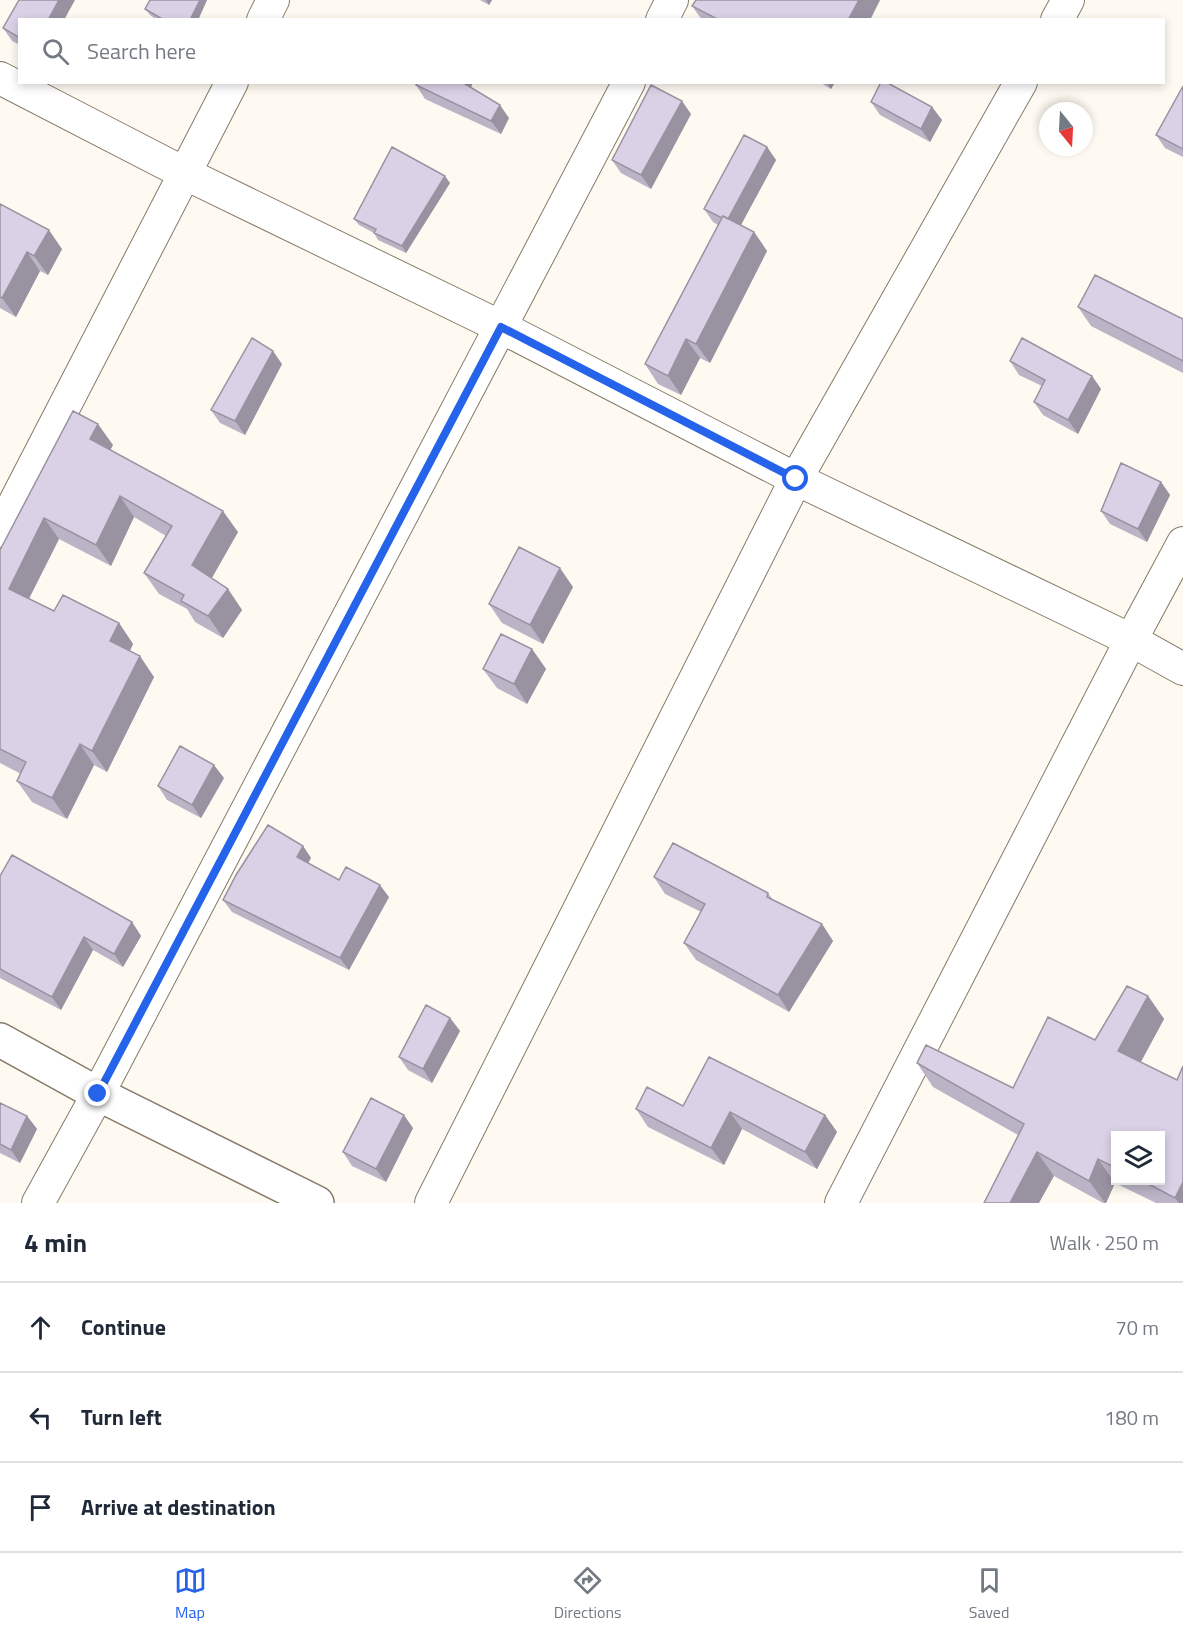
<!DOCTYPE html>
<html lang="en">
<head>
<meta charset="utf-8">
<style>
  :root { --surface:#fff; --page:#f6f6f7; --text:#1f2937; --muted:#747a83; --line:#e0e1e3; --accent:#2563eb }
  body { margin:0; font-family:"Titillium Web",sans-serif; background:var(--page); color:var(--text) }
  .controls { position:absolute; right:18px; bottom:18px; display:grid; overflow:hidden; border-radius:0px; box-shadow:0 3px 9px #0003 }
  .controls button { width:54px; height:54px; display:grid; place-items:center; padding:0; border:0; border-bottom:2px solid var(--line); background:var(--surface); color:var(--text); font:30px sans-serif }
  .compass { position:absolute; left:1039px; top:102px; width:54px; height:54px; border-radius:50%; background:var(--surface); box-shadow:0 3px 9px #0003; rotate:162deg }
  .stop { position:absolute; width:18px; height:18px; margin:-14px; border:4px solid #2563eb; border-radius:50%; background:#fff }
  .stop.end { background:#2563eb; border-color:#fff; box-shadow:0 2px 6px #0008 }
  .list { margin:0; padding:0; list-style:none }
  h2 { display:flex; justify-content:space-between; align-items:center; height:78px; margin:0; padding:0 24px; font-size:26px }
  h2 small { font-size:20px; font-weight:400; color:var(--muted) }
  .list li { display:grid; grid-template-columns:39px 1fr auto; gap:18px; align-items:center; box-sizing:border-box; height:90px; padding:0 24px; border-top:2px solid var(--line) }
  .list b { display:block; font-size:22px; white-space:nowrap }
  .list em { font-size:20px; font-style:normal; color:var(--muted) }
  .icon { flex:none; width:33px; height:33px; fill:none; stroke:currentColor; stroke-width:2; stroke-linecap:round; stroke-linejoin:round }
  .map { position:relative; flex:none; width:1183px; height:1203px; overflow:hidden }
  .search { position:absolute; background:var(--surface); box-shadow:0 3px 9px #0003; left:18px; right:18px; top:18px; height:66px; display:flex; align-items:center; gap:15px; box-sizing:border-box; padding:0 21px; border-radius:0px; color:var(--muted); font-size:22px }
  .sheet { height:348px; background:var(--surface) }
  nav { display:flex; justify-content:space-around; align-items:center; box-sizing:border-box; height:84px; border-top:2px solid var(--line); background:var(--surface); font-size:16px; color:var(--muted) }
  nav a { display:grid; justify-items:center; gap:3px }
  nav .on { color:var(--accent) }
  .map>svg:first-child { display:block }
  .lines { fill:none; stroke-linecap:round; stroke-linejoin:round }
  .minor-casing { stroke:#867b69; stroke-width:34 }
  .tertiary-casing { stroke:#867b69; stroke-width:36 }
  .minor { stroke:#fff; stroke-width:32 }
  .tertiary { stroke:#fff; stroke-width:33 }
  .wall { fill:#bbb4c6; fill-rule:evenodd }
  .shaded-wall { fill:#9992a1 }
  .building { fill:#dad1e6; stroke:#9992a1; stroke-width:1.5 }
  .route { stroke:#2563eb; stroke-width:8 }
</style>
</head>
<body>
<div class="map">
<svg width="1183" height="1203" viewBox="0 0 1183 1203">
  <rect width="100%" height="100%" fill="#fffaf1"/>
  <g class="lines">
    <defs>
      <path id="minor" d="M263 20 273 0
        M662 20 672 0
        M1057 20 1068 0
        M0 78 186 174 501 327 796 479 1131 640 1183 669
        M0 531 232 82
        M38 1203 98 1094 629 82
        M431 1203 796 479 1021 82
        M841 1203 1131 640 1183 543"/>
      <path id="tertiary" d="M0 1040 98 1094 317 1203"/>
    </defs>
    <use href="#minor" class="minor-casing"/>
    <use href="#tertiary" class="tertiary-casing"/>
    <use href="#minor" class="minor"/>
    <use href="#tertiary" class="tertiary"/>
  </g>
  <path class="wall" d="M207 0 198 20H157L150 15 145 9Z
    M480 0H492L489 5Z
    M880 0 870 20H702L692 6Z
    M20 20V45L12 41 3 28Z
    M418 82H473L471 88 509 118 501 134 425 99 416 85Z
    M819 82H835L831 89Z
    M1183 86V157L1165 148 1156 135Z
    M871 102 932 107 942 120 930 142 880 115Z
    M691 114 651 189 621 173 612 160Z
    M767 147 776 160 741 225 754 232 767 251 710 363 700 358 681 395 658 384 645 364 718 225 713 222 704 209Z
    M450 183 406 253 378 240 374 233 359 225 354 219Z
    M0 204 62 249 48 275 40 271 16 317 0 308Z
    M1078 307 1183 319V373L1091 326Z
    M1010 361 1092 376 1101 389 1078 434 1043 415 1034 402 1042 386 1019 375Z
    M282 364 245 435 220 423 211 410Z
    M113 445 110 450 238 532 212 578 228 589 242 610 223 638 195 622 187 609 159 594 144 573 166 536 134 517 111 566 59 539 29 599 54 611 119 623 133 644 130 651 154 677 107 772 94 765 67 819 32 802 17 781 21 774 0 763V550Z
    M1161 482 1170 495 1147 542 1110 524 1101 511Z
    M573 587 543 644 502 623 489 604Z
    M532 649 546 669 527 704 497 688 483 669Z
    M224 778 201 818 167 800 158 786Z
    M303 846 311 858 308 863 339 880 389 897 349 970 232 912 223 900Z
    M0 876 132 922 141 936 123 967 93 950 61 1010 0 978Z
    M654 877 768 893 773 900 822 924 833 941 789 1012 696 960 684 943 701 912 665 894Z
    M1148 996 1164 1019 1141 1062 1183 1203H1156L1115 1183 1106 1203H1103L1054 1176 1018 1135 933 1087 917 1063 1013 1088 1095 1040ZM1116 1136 1161 1180H1116Z
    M450 1018 460 1031 432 1083 408 1070 399 1057Z
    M0 1103 27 1116 37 1129 20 1163 0 1153Z
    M683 1106 825 1115 837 1132 817 1169 742 1129 724 1165 648 1127 636 1109Z
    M413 1128 386 1182 352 1166 343 1152Z"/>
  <path class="shaded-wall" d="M59 0H75L64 20H48Z
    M200 0H207L198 20H190Z
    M486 0H492L489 5Z
    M859 0H880L870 20H848Z
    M460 82H473L468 94Z
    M827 82H835L831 89Z
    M682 101 691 114 651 189 641 175Z
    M500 105 509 118 501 134 491 121Z
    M932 107 942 120 930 142 921 129Z
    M767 147 776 160 736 234 727 221Z
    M445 176 450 183 406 253 402 246Z
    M49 230 62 249 48 275 34 256Z
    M754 232 767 251 710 363 696 344Z
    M27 252 40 271 16 317 2 298Z
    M686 339 700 358 681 395 668 376Z
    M273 351 282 364 245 435 235 421Z
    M1092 376 1101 389 1078 434 1068 420Z
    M98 424 113 445 105 460 90 439Z
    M1161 482 1170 495 1147 542 1138 529Z
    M120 496 134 517 111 566 96 545Z
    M223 511 238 532 207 586 192 565Z
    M44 518 59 539 23 610 9 589Z
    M560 568 573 587 543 644 530 625Z
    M228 589 242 610 223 638 208 616Z
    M119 623 133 644 124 662 110 641Z
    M532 649 546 669 527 704 514 684Z
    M140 656 154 677 107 772 92 751Z
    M80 744 94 765 67 819 52 798Z
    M214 765 224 778 201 818 192 805Z
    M303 846 311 858 305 868 297 857Z
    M380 885 389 897 349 970 340 958Z
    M132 922 141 936 123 967 114 954Z
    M822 924 833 941 789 1012 778 995Z
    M84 937 93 950 61 1010 52 997Z
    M1148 996 1164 1019 1134 1074 1118 1051Z
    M450 1018 460 1031 432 1083 423 1069Z
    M730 1112 742 1129 724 1165 711 1148Z
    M404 1115 413 1128 386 1182 376 1169Z
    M825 1115 837 1132 817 1169 805 1152Z
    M27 1116 37 1129 20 1163 11 1150Z
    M1037 1152 1054 1176 1039 1203H1010Z
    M1098 1159 1115 1183 1106 1203H1105L1089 1181Z
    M1183 1182V1203H1179L1175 1198Z"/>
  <path class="building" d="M19 0H59L48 20H20V38L3 28Z
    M150 0H200L190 20H164L145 9Z
    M696 0H859L848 20H719L692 6Z
    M418 82H462L500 105 491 121 416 85Z
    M881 82H886L932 107 921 129 871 102Z
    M651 85 682 101 641 175 612 160Z
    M1183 86V149L1156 135Z
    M744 135 767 147 728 219 723 216 722 218 704 209Z
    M392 147 445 176 402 246 374 233 376 229 354 219Z
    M0 204 49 230 34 256 27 252 2 298 0 297Z
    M723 216 754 232 696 344 686 339 668 376 645 364Z
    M1095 275 1183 319V361L1078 307Z
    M252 338 273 351 235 421 211 410Z
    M1022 338 1092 376 1068 420 1034 402 1045 380 1010 361Z
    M73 411 98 424 90 439 223 511 192 565 228 589 208 616 181 601 184 595 144 573 172 526 120 496 96 545 44 518 9 589 54 611 63 595 119 623 110 641 140 656 92 751 80 744 52 798 17 781 26 762 0 749V550Z
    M1121 463 1161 482 1138 529 1101 511Z
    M519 547 560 568 530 625 489 604Z
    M501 634 532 649 514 684 483 669Z
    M180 746 214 765 192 805 158 786Z
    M268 825 303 846 297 857 339 880 346 867 380 885 340 958 223 900 236 875Z
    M673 843 768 893 767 897 822 924 778 995 684 943 705 904 654 877Z
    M12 855 132 922 114 954 84 937 52 997 0 969V876Z
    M1127 986 1148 996 1118 1051 1177 1080 1183 1066V1182L1175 1198 1141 1180H1161V1136H1116V1168L1098 1159 1089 1181 1037 1152 1010 1203H984L1024 1124 917 1063 926 1045 1013 1088 1048 1017 1095 1040Z
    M426 1005 450 1018 423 1069 399 1057Z
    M709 1057 825 1115 805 1152 730 1112 711 1148 636 1109 647 1087 683 1106Z
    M371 1098 404 1115 376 1169 343 1152Z
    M0 1103 27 1116 11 1150 0 1144Z"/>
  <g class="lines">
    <path class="route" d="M98 1094 501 327 796 479"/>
  </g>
</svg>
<div class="controls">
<button><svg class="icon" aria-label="layers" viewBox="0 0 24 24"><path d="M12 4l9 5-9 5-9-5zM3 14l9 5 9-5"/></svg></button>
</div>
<svg class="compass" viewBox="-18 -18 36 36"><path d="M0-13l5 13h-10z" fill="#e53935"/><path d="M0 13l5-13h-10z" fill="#747a83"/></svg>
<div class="stop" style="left:796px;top:479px"></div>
<div class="stop end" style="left:98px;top:1094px"></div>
<div class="search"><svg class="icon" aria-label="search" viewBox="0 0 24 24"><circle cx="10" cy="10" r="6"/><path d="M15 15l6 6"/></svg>Search here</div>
</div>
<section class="sheet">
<h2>4 min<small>Walk · 250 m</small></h2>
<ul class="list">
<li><svg class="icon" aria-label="ahead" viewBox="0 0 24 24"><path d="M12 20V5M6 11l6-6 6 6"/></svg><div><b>Continue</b></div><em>70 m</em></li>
<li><svg class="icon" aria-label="left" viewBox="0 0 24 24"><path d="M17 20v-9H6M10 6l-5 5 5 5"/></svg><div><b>Turn left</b></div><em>180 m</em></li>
<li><svg class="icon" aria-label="arrive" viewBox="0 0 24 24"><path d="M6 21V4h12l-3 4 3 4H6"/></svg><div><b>Arrive at destination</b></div></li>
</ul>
</section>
<nav>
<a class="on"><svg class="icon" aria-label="map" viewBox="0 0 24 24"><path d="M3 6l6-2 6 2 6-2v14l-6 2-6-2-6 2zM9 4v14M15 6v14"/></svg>Map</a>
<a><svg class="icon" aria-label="directions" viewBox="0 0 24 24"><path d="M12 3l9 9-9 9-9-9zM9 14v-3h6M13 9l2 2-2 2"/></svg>Directions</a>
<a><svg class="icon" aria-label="saved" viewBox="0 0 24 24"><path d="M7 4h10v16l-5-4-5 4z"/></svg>Saved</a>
</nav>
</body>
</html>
